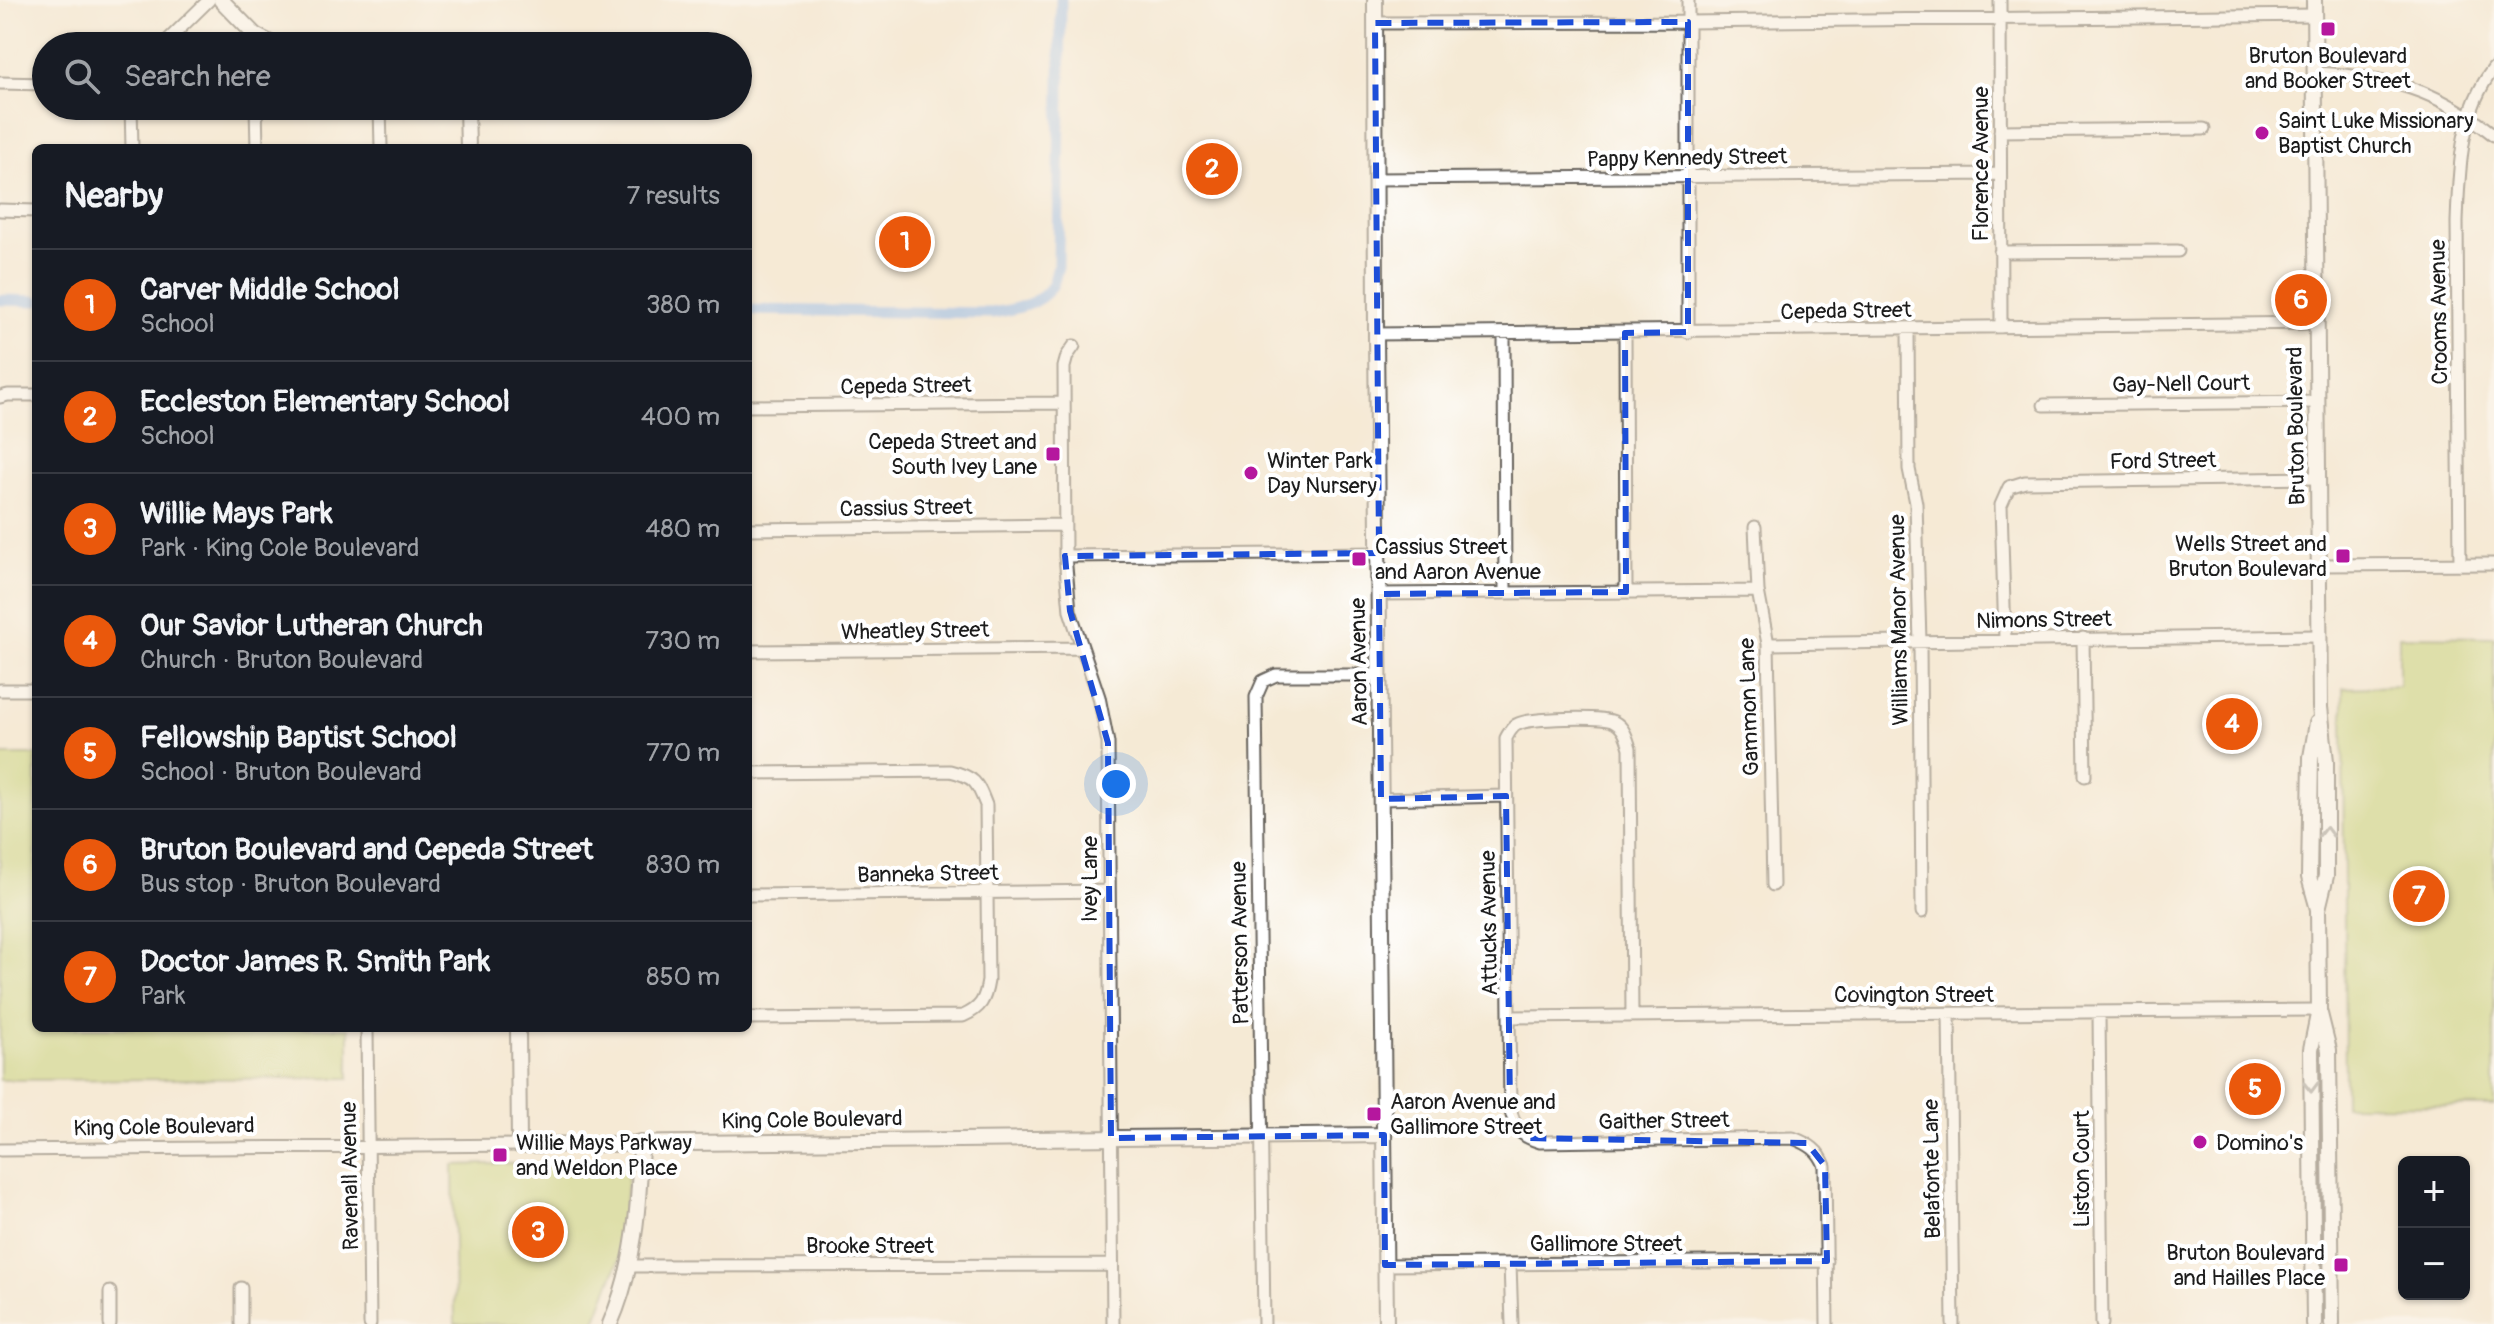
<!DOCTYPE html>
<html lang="en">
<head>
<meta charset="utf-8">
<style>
  :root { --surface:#171b24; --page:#20242c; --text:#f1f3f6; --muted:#9ea1a6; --line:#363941; --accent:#ea580c }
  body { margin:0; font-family:Pangolin,sans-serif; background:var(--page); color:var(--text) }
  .controls { position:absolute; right:24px; bottom:24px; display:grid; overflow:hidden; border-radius:12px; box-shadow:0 2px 6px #0004 }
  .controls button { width:72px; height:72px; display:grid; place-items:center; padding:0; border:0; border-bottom:2px solid var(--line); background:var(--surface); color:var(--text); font:40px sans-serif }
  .you { position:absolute; left:1116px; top:784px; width:28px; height:28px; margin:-20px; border:6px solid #fff; border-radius:50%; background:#1a73e8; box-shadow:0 0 0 12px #1a73e833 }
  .badge { display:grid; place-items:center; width:52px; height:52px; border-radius:50%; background:var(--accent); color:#fff; font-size:26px; font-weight:700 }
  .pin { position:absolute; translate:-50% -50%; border:4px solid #fff; box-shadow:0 2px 8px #0006 }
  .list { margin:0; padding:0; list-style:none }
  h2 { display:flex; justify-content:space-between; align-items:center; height:104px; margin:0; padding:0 32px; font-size:34px }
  h2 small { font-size:26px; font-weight:400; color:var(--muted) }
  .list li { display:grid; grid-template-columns:52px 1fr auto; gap:24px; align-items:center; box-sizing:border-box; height:112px; padding:0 32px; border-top:2px solid var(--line) }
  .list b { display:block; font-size:30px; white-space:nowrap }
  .list p { margin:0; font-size:26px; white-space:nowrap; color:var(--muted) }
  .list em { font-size:26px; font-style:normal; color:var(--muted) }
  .icon { flex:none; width:44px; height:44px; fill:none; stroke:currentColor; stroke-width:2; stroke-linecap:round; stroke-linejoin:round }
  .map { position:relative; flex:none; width:2494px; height:1324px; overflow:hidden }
  .search { position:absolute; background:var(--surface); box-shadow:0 2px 6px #0004; left:32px; top:32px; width:720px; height:88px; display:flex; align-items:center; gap:20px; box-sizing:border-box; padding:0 28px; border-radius:44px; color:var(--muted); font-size:30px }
  .panel { position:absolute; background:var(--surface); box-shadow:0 2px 6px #0004; left:32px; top:144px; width:720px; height:888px; border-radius:12px }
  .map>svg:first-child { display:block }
  .green { fill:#c2d376; stroke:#6f7849; stroke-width:2 }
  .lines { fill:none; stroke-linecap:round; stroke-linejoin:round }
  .canal { stroke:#84b3ee; stroke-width:11 }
  .minor-casing { stroke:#68645d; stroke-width:15 }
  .tertiary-casing { stroke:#68645d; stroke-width:18 }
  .minor { stroke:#fff; stroke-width:11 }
  .tertiary { stroke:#fff; stroke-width:14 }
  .oneway { stroke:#999 }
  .marked { fill:none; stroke:#1d4ed8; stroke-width:6; stroke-dasharray:16 10; stroke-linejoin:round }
  .poi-dot { fill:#b5179e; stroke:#fff; stroke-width:3 }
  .labels { text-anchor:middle; stroke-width:8; stroke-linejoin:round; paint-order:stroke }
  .poi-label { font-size:22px; fill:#1c1c1c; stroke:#fff; text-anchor:start }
  .street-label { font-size:22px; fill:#1c1c1c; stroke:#fff }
</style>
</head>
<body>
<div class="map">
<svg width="2494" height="1324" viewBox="0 0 2494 1324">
  <rect width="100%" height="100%" fill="#fff"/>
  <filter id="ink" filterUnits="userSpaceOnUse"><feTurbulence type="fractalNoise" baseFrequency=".0125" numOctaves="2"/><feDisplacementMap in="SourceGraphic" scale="16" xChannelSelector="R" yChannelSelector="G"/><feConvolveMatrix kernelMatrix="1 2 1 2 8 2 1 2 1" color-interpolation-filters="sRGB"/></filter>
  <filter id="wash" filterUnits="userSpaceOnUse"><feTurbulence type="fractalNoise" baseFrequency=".006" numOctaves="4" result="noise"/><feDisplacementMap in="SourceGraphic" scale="32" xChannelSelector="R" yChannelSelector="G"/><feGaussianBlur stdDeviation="1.8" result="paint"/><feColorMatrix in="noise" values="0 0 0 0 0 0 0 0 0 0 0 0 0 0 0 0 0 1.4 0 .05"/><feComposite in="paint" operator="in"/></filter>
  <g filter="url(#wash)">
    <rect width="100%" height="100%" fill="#f5ead5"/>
    <path class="green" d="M2399 636 2494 637V1106L2345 1105 2343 688 2399 686Z
      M0 755H36V1028H349V1078L0 1080Z
      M613 1161 623 1164 628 1172 620 1257 594 1324H455L453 1165Z"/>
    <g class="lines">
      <path class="canal" d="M0 300 36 301
        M748 310 992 313C1012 310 1040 305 1052 286 1055 281 1056 272 1058 267L1061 0"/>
    </g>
  </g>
  <g filter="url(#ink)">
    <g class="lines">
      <defs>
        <path id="minor" d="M1688 0V332
          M2000 0 2001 327
          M1375 23 1688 22 2315 15
          M162 46 209 0
          M2314 73C2388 76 2436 89 2494 135
          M0 83 46 84
          M131 106 132 148
          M256 106 257 148
          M380 106 381 148
          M2000 131 2204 129
          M1375 179 2000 174
          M0 210 36 211
          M2000 252 2178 251
          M1908 329 1909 469 1916 503 1920 642 1922 912
          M1504 333 1505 593
          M1625 333 1626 592
          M1376 334 2316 323
          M1074 346 1067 356 1064 367 1065 556 1070 611 1099 697 1108 743 1113 1324
          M0 397 8 395H36
          M2044 405 2317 402
          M748 406 1064 403
          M1755 527 1758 591 1768 644 1773 885
          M748 529 1064 525
          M1065 556 1379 553
          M2460 564 2457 222C2459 169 2460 111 2494 68
          M2319 565 2494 564
          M1379 594 1758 591
          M2083 638 2085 776
          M2005 639 2001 505 2009 487 2025 482 2318 478
          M1768 644 2319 636
          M748 651 1082 648
          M0 690H36
          M748 773 950 771C975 777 977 782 986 805L988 981C985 1000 981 1008 963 1016L748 1018
          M1381 799 1506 796
          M748 895 1109 891
          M2099 1013 2102 1324
          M1949 1014 1953 1324
          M1632 1016 1630 748C1627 738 1624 727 1614 722 1602 716 1530 718 1518 724 1512 726 1509 733 1506 738L1510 1108C1515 1128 1519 1136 1540 1142L1793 1138C1809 1144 1819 1150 1825 1166L1827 1324
          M1509 1017 2319 1010
          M367 1028 370 1324
          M0 1150 519 1145
          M1510 1264 1512 1324
          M1385 1265 1827 1261
          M628 1266 1112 1265
          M241 1288V1324
          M110 1292V1324
          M1264 1324 1256 697 1263 681 1276 675H1380"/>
        <path id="tertiary" d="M221 0 255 35 276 46
          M1375 0 1376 337 1386 1324
          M2314 0 2320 707 2326 761V876L2318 909
          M467 106 468 148
          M2320 1014 2329 1050 2332 1324
          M518 1028 519 1145 1384 1135
          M610 1324C635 1267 639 1205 641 1143
          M2314 1324 2311 1049 2319 1010 2318 909 2309 877 2311 757 2317 723"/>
      </defs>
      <use href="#minor" class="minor-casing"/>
      <use href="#tertiary" class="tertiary-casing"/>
      <use href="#minor" class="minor"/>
      <use href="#tertiary" class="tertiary"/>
    </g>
    <defs><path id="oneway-chevron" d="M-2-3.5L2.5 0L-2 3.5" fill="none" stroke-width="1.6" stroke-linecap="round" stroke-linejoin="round" transform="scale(2)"/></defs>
    <g class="oneway">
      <use href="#oneway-chevron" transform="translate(2326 832) rotate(-90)"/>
      <use href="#oneway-chevron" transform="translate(2311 1087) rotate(89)"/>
    </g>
  </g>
  <path d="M0 0H2494V1324H0ZM1688 22V332L1625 333 1626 592 1379 594 1381 799 1506 796 1510 1108 1525 1138 1807 1143 1825 1166 1827 1261 1385 1265 1384 1135 1111 1138 1108 743 1070 611 1065 556 1379 553 1375 23Z" fill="#f5ead5" fill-opacity=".55" fill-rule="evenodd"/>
  <path class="marked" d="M1688 22V332L1625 333 1626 592 1379 594 1381 799 1506 796 1510 1108 1525 1138 1807 1143 1825 1166 1827 1261 1385 1265 1384 1135 1111 1138 1108 743 1070 611 1065 556 1379 553 1375 23Z"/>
  <g class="poi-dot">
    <rect x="2320" y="21" width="16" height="16" rx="4"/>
    <circle cx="2262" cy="133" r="8"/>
    <rect x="1045" y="446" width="16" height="16" rx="4"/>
    <circle cx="1251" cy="473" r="8"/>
    <rect x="2335" y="548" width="16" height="16" rx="4"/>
    <rect x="1351" y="551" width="16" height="16" rx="4"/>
    <rect x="1366" y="1106" width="16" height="16" rx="4"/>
    <circle cx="2200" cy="1142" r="8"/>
    <rect x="492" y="1147" width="16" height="16" rx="4"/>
    <rect x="2333" y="1257" width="16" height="16" rx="4"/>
  </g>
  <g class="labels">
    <g class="poi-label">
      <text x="2328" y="63" text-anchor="middle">Bruton Boulevard<tspan x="2328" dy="25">and Booker Street</tspan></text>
      <text x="2278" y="128">Saint Luke Missionary<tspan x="2278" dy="25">Baptist Church</tspan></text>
      <text x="1037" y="449" text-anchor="end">Cepeda Street and<tspan x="1037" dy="25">South Ivey Lane</tspan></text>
      <text x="1267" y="468">Winter Park<tspan x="1267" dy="25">Day Nursery</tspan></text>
      <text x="2327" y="551" text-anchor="end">Wells Street and<tspan x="2327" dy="25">Bruton Boulevard</tspan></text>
      <text x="1375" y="554">Cassius Street<tspan x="1375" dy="25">and Aaron Avenue</tspan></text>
      <text x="1390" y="1109">Aaron Avenue and<tspan x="1390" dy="25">Gallimore Street</tspan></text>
      <text x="516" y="1150">Willie Mays Parkway<tspan x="516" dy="25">and Weldon Place</tspan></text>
      <text x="2216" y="1150">Domino's</text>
      <text x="2325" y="1260" text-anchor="end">Bruton Boulevard<tspan x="2325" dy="25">and Hailles Place</tspan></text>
    </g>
    <g class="street-label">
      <text transform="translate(1687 157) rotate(-1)" y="8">Pappy Kennedy Street</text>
      <text transform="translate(1980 164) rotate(-90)" y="8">Florence Avenue</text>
      <text transform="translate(1846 310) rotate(-1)" y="8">Cepeda Street</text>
      <text transform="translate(2438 312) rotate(-91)" y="8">Crooms Avenue</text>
      <text transform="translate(2181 383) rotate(-1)" y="8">Gay-Nell Court</text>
      <text transform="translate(906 385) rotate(-1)" y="8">Cepeda Street</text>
      <text transform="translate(2295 426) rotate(-91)" y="8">Bruton Boulevard</text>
      <text transform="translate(2163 460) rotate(-1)" y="8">Ford Street</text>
      <text transform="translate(906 507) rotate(-1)" y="8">Cassius Street</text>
      <text transform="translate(2044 619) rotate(-1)" y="8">Nimons Street</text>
      <text transform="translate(1898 620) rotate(-91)" y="8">Williams Manor Avenue</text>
      <text transform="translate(915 630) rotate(-1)" y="8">Wheatley Street</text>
      <text transform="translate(1358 662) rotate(-91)" y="8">Aaron Avenue</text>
      <text transform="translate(1748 707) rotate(-92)" y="8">Gammon Lane</text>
      <text transform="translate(928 873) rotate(-1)" y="8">Banneka Street</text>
      <text transform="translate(1089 879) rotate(-90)" y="8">Ivey Lane</text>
      <text transform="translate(1488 923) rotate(-91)" y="8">Attucks Avenue</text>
      <text transform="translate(1239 943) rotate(-91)" y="8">Patterson Avenue</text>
      <text x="1914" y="1002">Covington Street</text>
      <text transform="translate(812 1119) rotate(-1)" y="8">King Cole Boulevard</text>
      <text transform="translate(1664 1120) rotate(-1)" y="8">Gaither Street</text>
      <text transform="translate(164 1126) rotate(-1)" y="8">King Cole Boulevard</text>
      <text transform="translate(1931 1169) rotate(-91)" y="8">Belafonte Lane</text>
      <text transform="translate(2081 1169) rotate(-90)" y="8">Liston Court</text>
      <text transform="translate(349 1176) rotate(-91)" y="8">Ravenall Avenue</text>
      <text x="1606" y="1251">Gallimore Street</text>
      <text x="870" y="1253">Brooke Street</text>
    </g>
  </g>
</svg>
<div class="controls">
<button>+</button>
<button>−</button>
</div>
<div class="you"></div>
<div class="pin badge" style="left:905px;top:242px">1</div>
<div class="pin badge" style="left:1212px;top:169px">2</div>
<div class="pin badge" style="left:538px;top:1232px">3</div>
<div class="pin badge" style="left:2232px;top:724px">4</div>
<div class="pin badge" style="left:2255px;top:1089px">5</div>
<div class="pin badge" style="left:2301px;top:300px">6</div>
<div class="pin badge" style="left:2419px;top:896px">7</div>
<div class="search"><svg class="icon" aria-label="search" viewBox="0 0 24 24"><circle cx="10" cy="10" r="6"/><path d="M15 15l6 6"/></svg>Search here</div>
<section class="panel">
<h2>Nearby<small>7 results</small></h2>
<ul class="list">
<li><span class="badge">1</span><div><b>Carver Middle School</b><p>School</p></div><em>380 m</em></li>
<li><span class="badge">2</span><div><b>Eccleston Elementary School</b><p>School</p></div><em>400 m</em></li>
<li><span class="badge">3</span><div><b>Willie Mays Park</b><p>Park · King Cole Boulevard</p></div><em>480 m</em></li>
<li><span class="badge">4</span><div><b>Our Savior Lutheran Church</b><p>Church · Bruton Boulevard</p></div><em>730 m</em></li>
<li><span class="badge">5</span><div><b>Fellowship Baptist School</b><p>School · Bruton Boulevard</p></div><em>770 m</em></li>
<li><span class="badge">6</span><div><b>Bruton Boulevard and Cepeda Street</b><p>Bus stop · Bruton Boulevard</p></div><em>830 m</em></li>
<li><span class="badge">7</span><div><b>Doctor James R. Smith Park</b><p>Park</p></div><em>850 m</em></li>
</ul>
</section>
</div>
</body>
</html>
